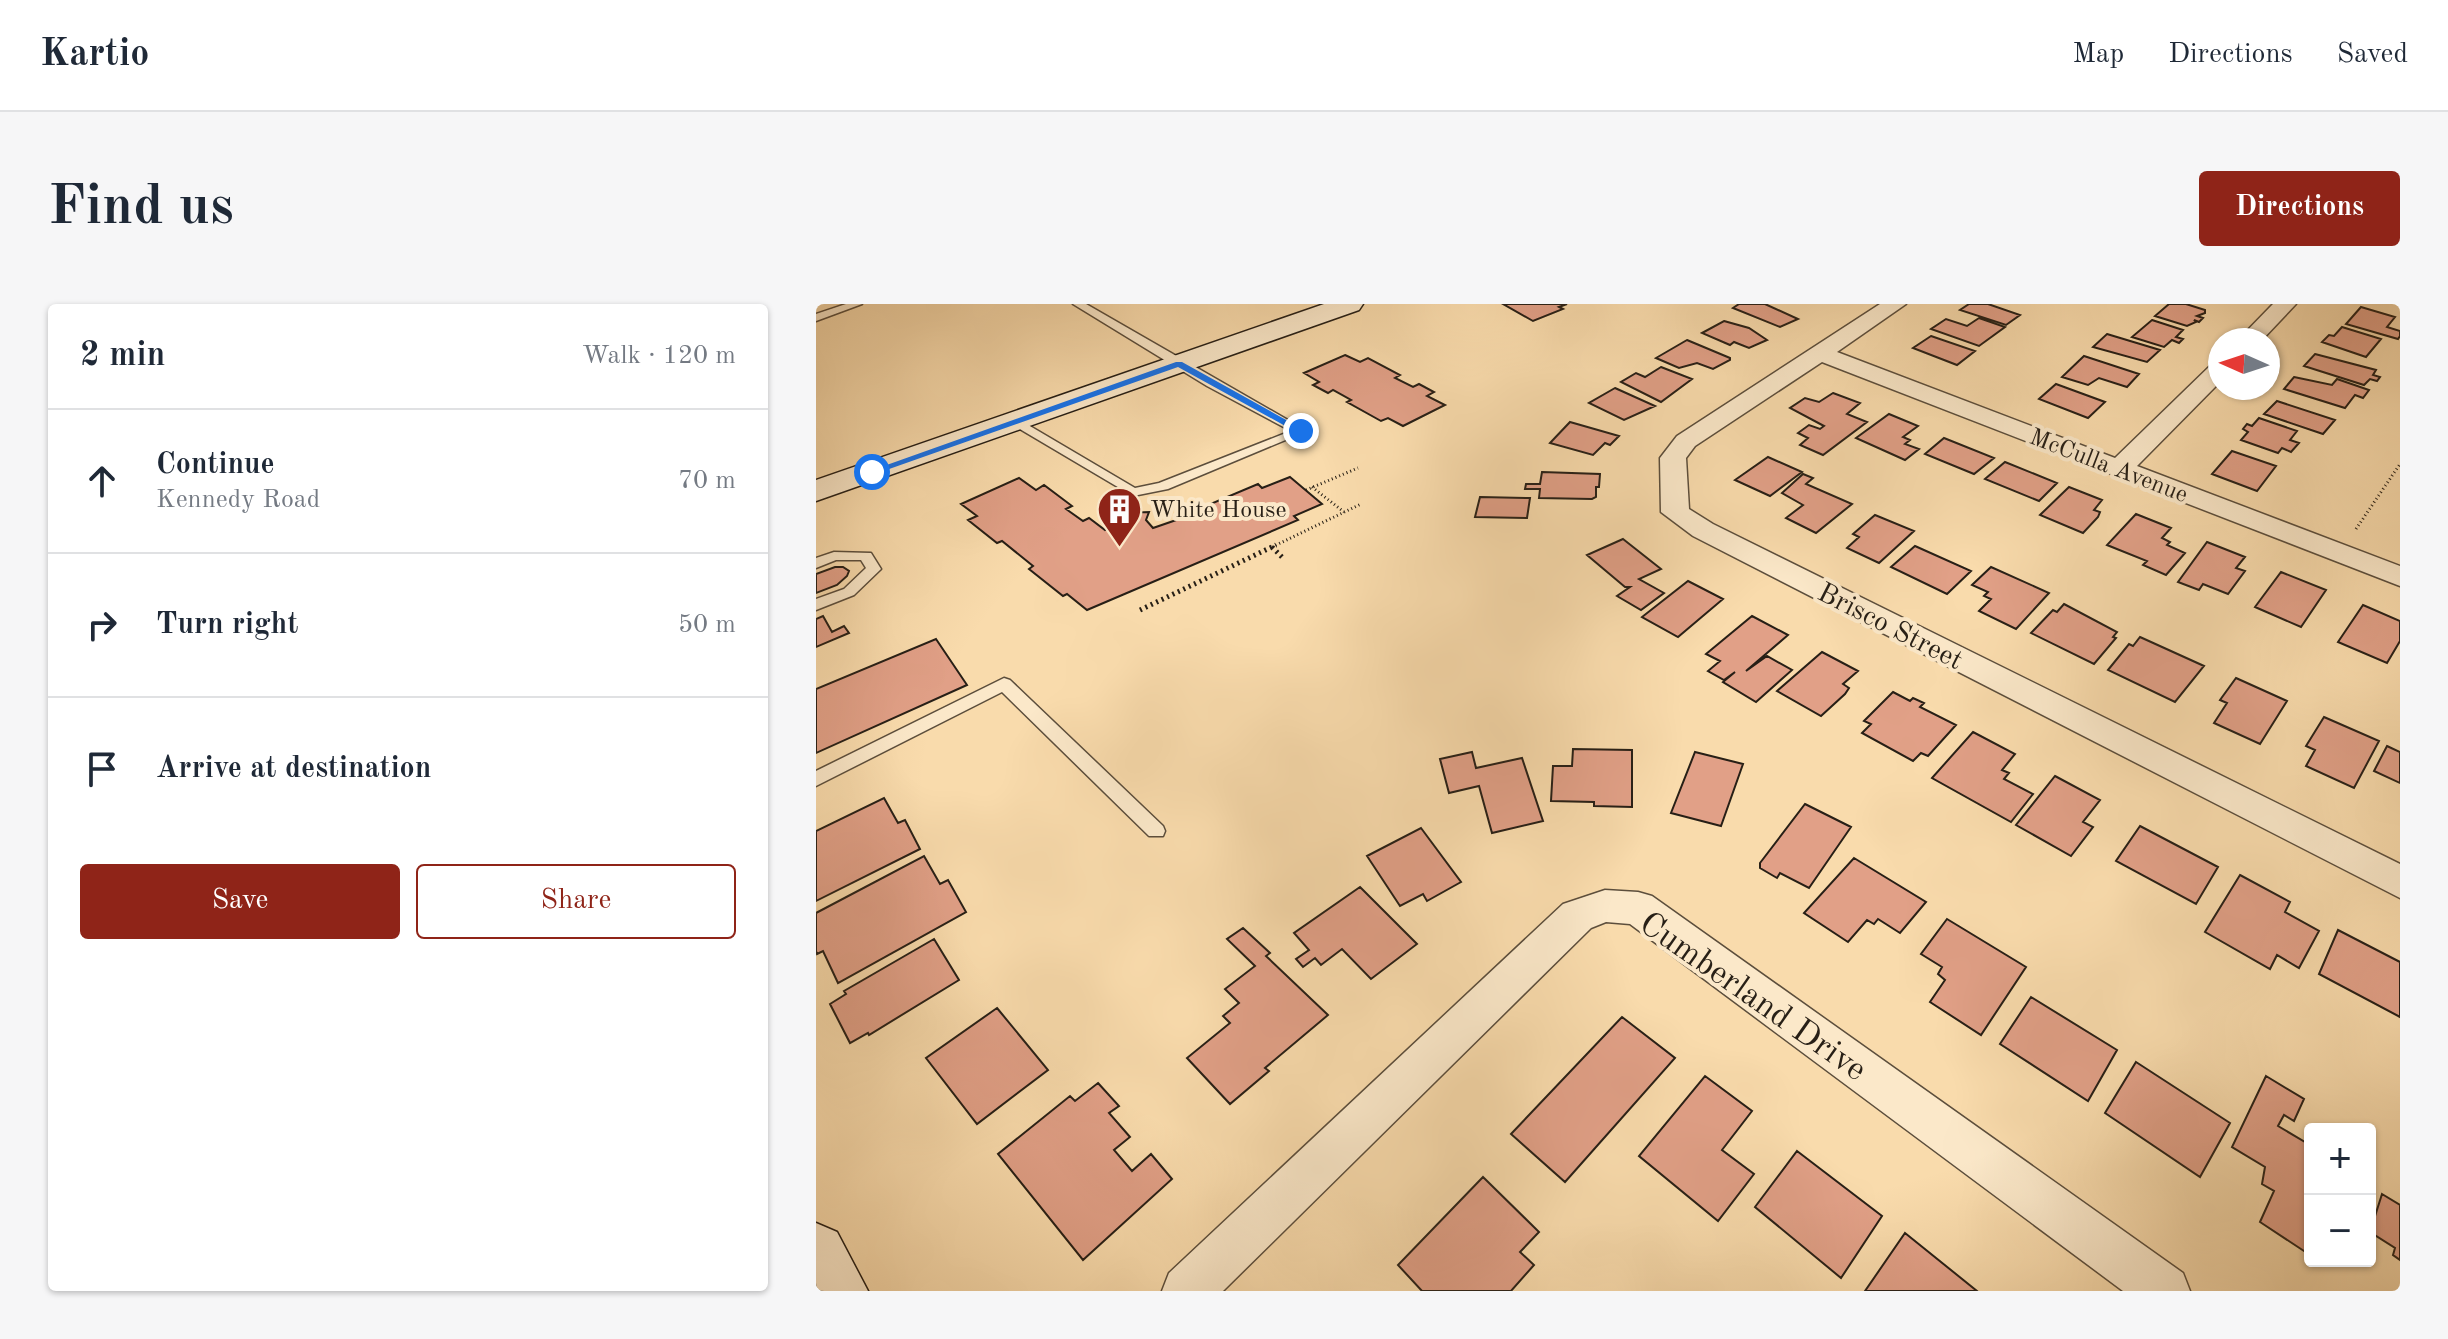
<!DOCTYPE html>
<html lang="en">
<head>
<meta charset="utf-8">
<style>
  :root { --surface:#fff; --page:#f6f6f7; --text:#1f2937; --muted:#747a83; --line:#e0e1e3; --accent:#8f2418 }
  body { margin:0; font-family:"Old Standard TT",serif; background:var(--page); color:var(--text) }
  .controls { position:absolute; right:24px; bottom:24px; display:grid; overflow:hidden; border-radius:8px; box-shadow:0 2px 6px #0004 }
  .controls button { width:72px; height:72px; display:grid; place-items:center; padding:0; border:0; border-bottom:2px solid var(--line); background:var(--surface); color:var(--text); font:40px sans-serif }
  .compass { position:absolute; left:1392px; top:24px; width:72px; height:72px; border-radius:50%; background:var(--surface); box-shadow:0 2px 6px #0004; rotate:273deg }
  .stop { position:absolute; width:24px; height:24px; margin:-18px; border:6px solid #1a73e8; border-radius:50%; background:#fff }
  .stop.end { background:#1a73e8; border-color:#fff; box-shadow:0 2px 8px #0008 }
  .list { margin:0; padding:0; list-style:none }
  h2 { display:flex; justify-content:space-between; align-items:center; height:104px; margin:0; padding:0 32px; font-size:34px }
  h2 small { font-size:26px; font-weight:400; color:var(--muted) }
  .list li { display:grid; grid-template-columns:52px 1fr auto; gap:24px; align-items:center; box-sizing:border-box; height:144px; padding:0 32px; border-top:2px solid var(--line) }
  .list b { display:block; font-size:30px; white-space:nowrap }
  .list p { margin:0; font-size:26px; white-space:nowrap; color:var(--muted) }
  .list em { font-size:26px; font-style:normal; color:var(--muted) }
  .actions { display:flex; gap:16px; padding:24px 32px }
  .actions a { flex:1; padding:18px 0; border:2px solid var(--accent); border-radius:8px; text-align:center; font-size:28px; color:var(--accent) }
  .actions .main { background:var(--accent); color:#fff }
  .icon { flex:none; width:44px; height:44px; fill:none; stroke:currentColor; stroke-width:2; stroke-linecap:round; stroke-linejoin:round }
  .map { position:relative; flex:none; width:1584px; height:987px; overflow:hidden; border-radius:8px }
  header { display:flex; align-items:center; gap:48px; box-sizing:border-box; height:112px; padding:0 40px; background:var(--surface); border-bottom:2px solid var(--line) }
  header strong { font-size:38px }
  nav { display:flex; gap:44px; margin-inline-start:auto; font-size:28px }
  .intro { display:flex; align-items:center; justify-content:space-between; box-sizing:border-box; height:192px; padding:0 48px }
  h1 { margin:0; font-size:56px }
  .button { padding:20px 36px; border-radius:8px; background:var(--accent); color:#fff; font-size:28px; font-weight:700 }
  main { display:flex; gap:48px; padding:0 48px }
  aside { flex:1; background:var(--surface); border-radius:8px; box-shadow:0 2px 6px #0004 }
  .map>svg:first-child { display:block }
  .building { fill:#e1a087; stroke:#271f16; stroke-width:2 }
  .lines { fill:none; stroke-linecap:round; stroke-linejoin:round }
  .lane-casing { stroke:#5c4e3c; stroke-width:3 }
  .street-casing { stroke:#5c4e3c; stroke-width:3 }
  .secondary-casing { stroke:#271f16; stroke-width:3 }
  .path-far1 { stroke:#271f16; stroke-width:3; stroke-dasharray:1 3; stroke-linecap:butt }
  .path { stroke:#271f16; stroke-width:5; stroke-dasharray:2 4; stroke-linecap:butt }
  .lane { fill:#fbe8c9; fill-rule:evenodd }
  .street { fill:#fbe8c9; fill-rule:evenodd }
  .secondary { fill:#fbe8c9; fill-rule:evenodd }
  .route { fill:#1a73e8 }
  .labels { text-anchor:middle; stroke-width:8; stroke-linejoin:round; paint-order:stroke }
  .far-street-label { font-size:24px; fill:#271f16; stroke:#fbe8c9 }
  .far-poi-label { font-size:24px; fill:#271f16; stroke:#fbe8c9; text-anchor:start }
  .street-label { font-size:28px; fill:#271f16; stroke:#fbe8c9 }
  .near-street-label { font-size:34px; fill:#271f16; stroke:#fbe8c9 }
</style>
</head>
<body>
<header>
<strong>Kartio</strong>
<nav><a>Map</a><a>Directions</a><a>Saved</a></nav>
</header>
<div class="intro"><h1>Find us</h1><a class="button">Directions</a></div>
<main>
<aside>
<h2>2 min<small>Walk · 120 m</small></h2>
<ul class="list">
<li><svg class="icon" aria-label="ahead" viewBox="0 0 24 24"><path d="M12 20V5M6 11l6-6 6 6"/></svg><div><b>Continue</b><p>Kennedy Road</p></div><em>70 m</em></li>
<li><svg class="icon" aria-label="right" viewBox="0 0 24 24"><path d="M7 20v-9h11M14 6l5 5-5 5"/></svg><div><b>Turn right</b></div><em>50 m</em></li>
<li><svg class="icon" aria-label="arrive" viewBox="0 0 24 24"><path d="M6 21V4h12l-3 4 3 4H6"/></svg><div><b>Arrive at destination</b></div></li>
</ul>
<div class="actions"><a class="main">Save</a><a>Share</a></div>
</aside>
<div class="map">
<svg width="1584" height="987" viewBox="0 0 1584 987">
  <rect width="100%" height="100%" fill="#f9dbac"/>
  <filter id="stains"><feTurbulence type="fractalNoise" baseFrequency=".0025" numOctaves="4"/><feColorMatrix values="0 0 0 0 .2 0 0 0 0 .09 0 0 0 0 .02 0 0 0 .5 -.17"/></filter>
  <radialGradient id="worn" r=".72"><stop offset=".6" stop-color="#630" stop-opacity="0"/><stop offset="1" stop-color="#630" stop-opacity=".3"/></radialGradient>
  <path class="building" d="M687 0H751L743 3 747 5 717 17Z
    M923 0H949L982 15 964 23 917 4Z
    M1153 0H1172L1204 11 1190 21 1144 6Z
    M1353 0H1370L1389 6V9L1381 12 1387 14 1383 18 1378 16 1380 18 1371 22 1339 12Z
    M1545 3 1579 13 1571 23 1584 27V32L1582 35 1530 20Z
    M1163 14 1189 23 1163 42 1115 25 1130 15 1151 22Z
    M1336 16 1367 26 1360 33 1367 35 1363 39 1356 36 1348 43 1316 33Z
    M908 17 933 24 951 36 933 44 918 38 914 41 886 29Z
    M1526 23 1565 35 1550 53 1506 38 1513 31 1518 32Z
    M1291 30 1344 46 1331 58 1277 43Z
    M1115 32 1159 47 1141 61 1097 44Z
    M871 36 914 54V56L897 65 881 59 863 64 840 54Z
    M1499 50 1560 66 1557 71 1564 73 1561 77 1554 75 1548 81 1488 62Z
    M529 51 544 58 552 54 584 71 579 74 597 83 603 80 618 88 611 92 629 101 587 122 572 114 565 117 531 98 535 96 517 86 512 89 497 81 503 78 488 69Z
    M1268 52 1323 70 1311 83 1283 74 1272 81 1246 73Z
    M845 63 876 75 845 98 805 78 820 69 829 73Z
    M1478 73 1516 81 1521 75 1553 86 1547 94 1539 91 1529 104 1468 85Z
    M1240 80 1289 98 1272 114 1223 95Z
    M799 84 839 102 808 116 773 99Z
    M1017 89 1044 99 1031 110 1051 118 1007 151 984 141 992 134 982 129 993 121 1004 125 1008 122 974 104 989 94 1003 98Z
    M1461 97 1519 116 1507 130 1448 110Z
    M1073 110 1102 122 1087 133 1094 136 1089 140 1103 145 1089 156 1040 134Z
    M1443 114 1481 127 1474 136 1483 139 1475 148 1466 144 1462 149 1425 136 1432 128 1427 125 1431 120 1436 122Z
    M754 118 803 132 794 141 789 139 777 151 734 139Z
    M1128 134 1178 154 1158 170 1109 150Z
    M1416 147 1460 162 1441 187 1396 170Z
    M952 153 986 168 954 192 919 176Z
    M1189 158 1241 179 1223 197 1169 175Z
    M726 168 784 170 783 183H780V193L776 195 723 194 724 185H709L710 180H724Z
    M987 170 997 174 990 180 1036 200 1000 229 970 214 987 201 966 189Z
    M474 173 506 200 478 212 482 216 271 306 251 290 247 292 213 265 217 262 186 237 181 239 152 216 161 212 145 200 203 174 220 186 228 181 256 202 250 205 267 217 273 214 289 226 306 217 308 209 333 208 330 216 337 224 395 204 392 201 442 180 446 184Z
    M1253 183 1286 196 1278 206 1284 208 1282 213 1267 229 1224 211Z
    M664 193 714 194 711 214 659 213Z
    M1320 210 1355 224 1346 234 1354 238 1351 241 1369 249 1350 271 1327 261 1331 257 1291 241Z
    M1059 211 1098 227 1063 259 1031 244 1043 233 1037 230Z
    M807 235 845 265 823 275 848 289 825 306 801 292 814 283H809L771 251Z
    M1391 238 1429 253 1420 264 1429 267 1412 290 1387 280 1383 286 1362 278Z
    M1099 242 1155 267 1131 290 1075 263Z
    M19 263H27L33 267 31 272 21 281 0 289V270Z
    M1175 263 1233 289 1200 325 1163 307 1175 295 1168 292 1172 288 1156 281Z
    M1465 268 1510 286 1485 323 1439 303Z
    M872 277 907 295 862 333 826 313Z
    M1248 300 1301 328 1297 333 1300 334 1278 360 1215 329 1237 306 1241 308Z
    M1547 301 1584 317V337L1571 359 1522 338Z
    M7 312 16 328 28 322 33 329 0 343V315Z
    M936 312 972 331 930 367 951 352 976 366 940 398 907 378 919 368 908 376 892 367 904 357 890 350Z
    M1324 333 1388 362 1359 398 1292 366 1313 340 1317 342Z
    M120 335 151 381 0 449V385Z
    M1006 348 1042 367 1027 380 1033 384 1029 390 1005 412 961 387Z
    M1420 374 1471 397 1444 440 1398 419 1411 399 1404 396Z
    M1077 388 1094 397 1097 394 1108 399 1104 403 1140 421 1112 452 1105 449 1097 457 1046 429 1055 420 1048 417Z
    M1508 413 1563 437 1538 484 1490 462 1499 446 1490 442Z
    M1157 428 1199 450 1186 466 1193 469 1188 475 1217 490 1195 518 1116 474Z
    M1571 442 1584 448V479L1558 467Z
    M757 445 816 446V503L778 502V498L735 497 737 462H756Z
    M656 448 660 464 706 454 727 517 676 529 663 482 633 489 624 455Z
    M879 448 927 460 905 522 855 509Z
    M1239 472 1284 496 1267 518 1277 523 1255 552 1200 521Z
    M68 494 82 519 89 516 104 545 0 597V527Z
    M989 500 1035 523 993 584 964 569 961 574 944 564V559Z
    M1324 522 1402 563 1380 600 1300 557Z
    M605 524 645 578 611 597 607 590 584 602 551 552Z
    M108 552 124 580 132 576 150 608 22 679 7 647 1 650 0 647V609Z
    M1038 554 1110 598 1084 629 1062 615 1058 620 1051 616 1032 638 988 609Z
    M1424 571 1474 598 1469 608 1503 627 1483 664 1461 651 1454 665 1389 628Z
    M544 583 601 640 555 675 526 645 505 661 499 654 487 663 480 655 493 646 478 629Z
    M1131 615 1210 663 1165 731 1114 698 1129 676 1122 670 1126 663 1105 650Z
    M427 624 454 649 450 652 512 711 449 764 453 767 414 800 371 754 414 719 407 712 423 699 409 685 439 662 411 635Z
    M1522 626 1584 658V713L1503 670Z
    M118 635 143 676 53 731 52 729 34 739 14 700 30 690 28 687Z
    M1215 693 1301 746 1272 797 1184 740Z
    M181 704 232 766 161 820 110 754Z
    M806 713 859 754 749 878 695 830Z
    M1320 758 1414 819 1384 873 1289 809Z
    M889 772 936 807 906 846 938 870 902 917 823 852Z
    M1450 772 1488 795 1478 817 1468 811 1462 822 1494 841V951L1444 918 1458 887 1446 880 1449 863 1416 843Z
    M282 779 303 802 293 809 314 833 298 846 316 867 335 850 356 875 267 956 182 850 254 792 259 797Z
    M981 847 1066 912 1025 974 939 903Z
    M667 873 723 928 704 948 718 961 695 987H606L582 961Z
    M1566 890 1584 901V956L1577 951 1579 944 1554 928Z
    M1089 929 1161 987H1049Z"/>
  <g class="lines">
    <defs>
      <path id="lane" d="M30 0H46L0 17V10Z
        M257 0H270L491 127 352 185 317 192 192 118 202 115 319 184 343 179 475 127 391 82Z
        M18 248 55 249 65 265 38 291 0 306V295L28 285 50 264 45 256H20L0 264V254Z
        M188 374 194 376 347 522 349 527 347 532H333L186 388 0 482V467Z"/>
      <path id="street" d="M1064 0H1090L1021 48 1299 154 1396 60 1404 58V78L1321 162 1584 262V282L1006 58 879 142 870 154 873 205 897 220 1584 560V594L877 232 845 208 844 154 861 132Z
        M1457 0H1480L1446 36H1422Z
        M789 586 822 588 836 592 1367 969 1374 987H1307L814 620 790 618 775 624 407 987H346L353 969 747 600Z"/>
      <path id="secondary" d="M508 0H547L543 6 0 197V176Z
        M0 919 21 928 52 987H0Z"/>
    </defs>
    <use href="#lane" class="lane-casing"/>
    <use href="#street" class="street-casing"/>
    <use href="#secondary" class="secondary-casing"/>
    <path class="path-far1" d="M496 183 528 208
      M490 186 542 164
      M1540 225 1584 160
      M456 243 545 200"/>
    <path class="path" d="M456 243 467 254
      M324 306 460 241"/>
    <use href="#lane" class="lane"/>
    <use href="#street" class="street"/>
    <use href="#secondary" class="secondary"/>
  </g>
  <path class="route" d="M360 58H366L490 127 482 129 362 63 59 170 51 168Z"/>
  <defs>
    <symbol id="building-pin" viewBox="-11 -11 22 30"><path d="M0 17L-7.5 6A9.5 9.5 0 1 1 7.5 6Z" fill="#8f2418" stroke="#fbe8c9"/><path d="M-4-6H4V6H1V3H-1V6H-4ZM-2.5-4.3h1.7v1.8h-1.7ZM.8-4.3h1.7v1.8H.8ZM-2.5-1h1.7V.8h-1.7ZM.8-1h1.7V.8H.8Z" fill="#fff"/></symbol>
  </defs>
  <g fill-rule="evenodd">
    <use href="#building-pin" x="278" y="180" width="51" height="69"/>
  </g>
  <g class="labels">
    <g class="far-street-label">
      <text transform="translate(1293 161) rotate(21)" y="8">McCulla Avenue</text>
    </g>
    <g class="far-poi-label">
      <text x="334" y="213">White House</text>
    </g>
    <g class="street-label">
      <text transform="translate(1075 321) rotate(27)" y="10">Brisco Street</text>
    </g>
    <g class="near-street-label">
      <text transform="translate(938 691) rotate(35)" y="12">Cumberland Drive</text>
    </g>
  </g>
  <rect width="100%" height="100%" filter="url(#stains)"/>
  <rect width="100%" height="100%" fill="url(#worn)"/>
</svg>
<div class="controls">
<button>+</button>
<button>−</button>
</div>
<svg class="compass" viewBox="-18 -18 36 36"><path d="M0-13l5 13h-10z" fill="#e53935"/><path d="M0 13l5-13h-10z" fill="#747a83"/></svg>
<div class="stop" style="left:56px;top:168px"></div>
<div class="stop end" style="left:485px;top:127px"></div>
</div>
</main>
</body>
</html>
